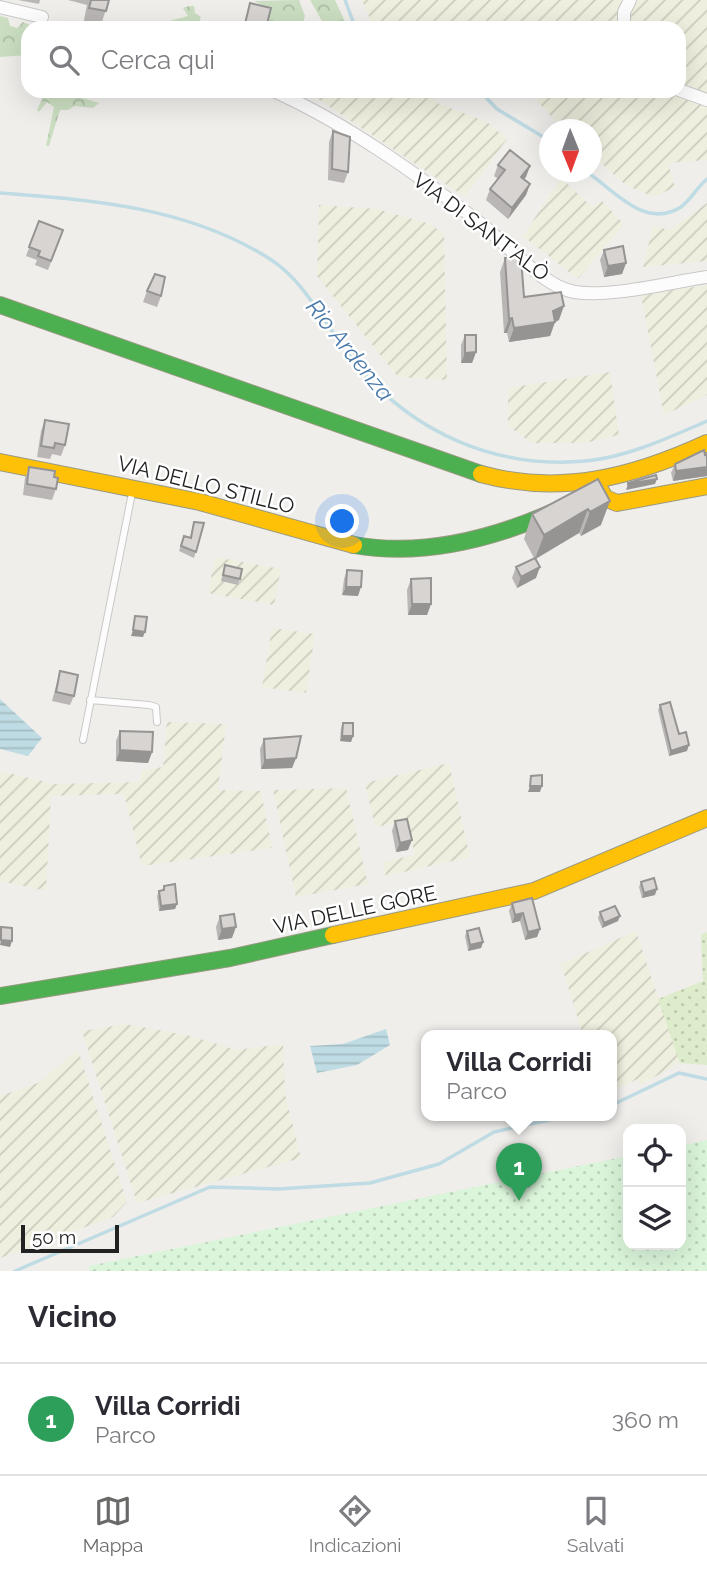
<!DOCTYPE html>
<html lang="it">
<head>
<meta charset="utf-8">
<style>
  :root { --surface:#fff; --page:#f7f7f7; --text:#2b2b33; --muted:#7c7c81; --line:#e1e1e2; --accent:#6a6968 }
  body { margin:0; font-family:Raleway,sans-serif; background:var(--page); color:var(--text) }
  .controls { position:absolute; right:21px; bottom:21px; display:grid; overflow:hidden; border-radius:14px; box-shadow:0 7px 28px #0002 }
  .controls button { width:63px; height:63px; display:grid; place-items:center; padding:0; border:0; border-bottom:2px solid var(--line); background:var(--surface); color:var(--text); font:35px sans-serif }
  .compass { position:absolute; left:539px; top:119px; width:63px; height:63px; border-radius:50%; background:var(--surface); box-shadow:0 7px 28px #0002; rotate:179deg }
  .scale { position:absolute; left:21px; bottom:18px; width:98px; box-sizing:border-box; padding-left:7px; border:4px solid #222; border-top:0; font-size:19px; line-height:24px; white-space:nowrap; color:#222; -webkit-text-stroke:5px #fff; paint-order:stroke }
  .you { position:absolute; left:343px; top:522px; width:24px; height:24px; margin:-18px; border:5px solid #fff; border-radius:50%; background:#1a73e8; box-shadow:0 0 0 10px #1a73e833 }
  .badge { display:grid; place-items:center; width:46px; height:46px; border-radius:50%; background:var(--accent); color:#fff; font-size:23px; font-weight:700 }
  .pin { position:absolute; translate:-50% -58px; filter:drop-shadow(0 2px 4px #0008) }
  .pin::after { content:''; position:absolute; top:37px; width:24px; height:21px; background:inherit; clip-path:polygon(0 0,100% 0,50% 100%) }
  .popup { position:absolute; left:421px; top:1030px; width:196px; height:91px; box-sizing:border-box; display:grid; place-content:center; border-radius:14px; background:var(--surface); filter:drop-shadow(0 2px 5px #0005); font-size:23px; white-space:nowrap; color:var(--muted) }
  .popup b { font-size:26px; color:var(--text) }
  .popup::after { content:''; position:absolute; left:50%; top:100%; margin-left:-14px; border:14px solid transparent; border-top-color:var(--surface) }
  .list { margin:0; padding:0; list-style:none }
  h2 { display:flex; justify-content:space-between; align-items:center; height:91px; margin:0; padding:0 28px; font-size:30px }
  h2 small { font-size:23px; font-weight:400; color:var(--muted) }
  .list li { display:grid; grid-template-columns:46px 1fr auto; gap:21px; align-items:center; box-sizing:border-box; height:112px; padding:0 28px; border-top:2px solid var(--line) }
  .list b { display:block; font-size:26px; white-space:nowrap }
  .list p { margin:0; font-size:23px; white-space:nowrap; color:var(--muted) }
  .list em { font-size:23px; font-style:normal; color:var(--muted) }
  .icon { flex:none; width:38px; height:38px; fill:none; stroke:currentColor; stroke-width:2; stroke-linecap:round; stroke-linejoin:round }
  .map { position:relative; flex:none; width:707px; height:1271px; overflow:hidden }
  .search { position:absolute; background:var(--surface); box-shadow:0 7px 28px #0002; left:21px; right:21px; top:21px; height:77px; display:flex; align-items:center; gap:18px; box-sizing:border-box; padding:0 24px; border-radius:21px; color:var(--muted); font-size:26px }
  .sheet { height:203px; background:var(--surface) }
  nav { display:flex; justify-content:space-around; align-items:center; box-sizing:border-box; height:98px; border-top:2px solid var(--line); background:var(--surface); font-size:19px; color:var(--muted) }
  nav a { display:grid; justify-items:center; gap:4px }
  nav .on { color:var(--accent) }
  .map>svg:first-child { display:block }
  .farmland { fill:url(#farmland-furrows) }
  .grass { fill:url(#grass-dots) }
  .forest { fill:url(#forest-crowns) }
  .park { fill:url(#park-dots) }
  .water { fill:url(#water-rules) }
  .lines { fill:none; stroke-linecap:round; stroke-linejoin:round }
  .stream { stroke:#bfdbe3; stroke-width:3.5 }
  .lane-casing { stroke:#c9c8c7; stroke-width:8 }
  .street-casing { stroke:#c9c8c7; stroke-width:14 }
  .fast-casing { stroke:#999a82; stroke-width:18 }
  .slow-casing { stroke:#999a82; stroke-width:18 }
  .lane { stroke:#fdfcfc; stroke-width:6 }
  .street { stroke:#fdfcfc; stroke-width:12 }
  .fast { stroke:#4caf50; stroke-width:16 }
  .slow { stroke:#ffc107; stroke-width:16 }
  .wall { fill:#b9b6b5 }
  .shaded-wall { fill:#969493 }
  .building { fill:#d7d4d2; stroke:#969493; stroke-width:2 }
  .labels { text-anchor:middle; stroke-width:5; stroke-linejoin:round; paint-order:stroke }
  .street-label { font-size:21px; fill:#222; stroke:#fff }
  .water-label { font-size:23px; font-style:italic; fill:#4a7aab; stroke:#fff }
</style>
</head>
<body>
<div class="map">
<svg width="707" height="1271" viewBox="0 0 707 1271">
  <defs>
    <pattern id="farmland-furrows" width="10" height="10" patternUnits="userSpaceOnUse" patternTransform="scale(1.75)"><rect width="10" height="10" fill="#efefdf"/><path d="M-1 1l2-2M0 10L10 0M9 11l2-2" fill="none" stroke="#cdcdbf"/></pattern>
    <pattern id="grass-dots" width="8" height="8" patternUnits="userSpaceOnUse" patternTransform="scale(1.75)"><rect width="8" height="8" fill="#ddeccb"/><path d="M2 2h.1M6 6h.1" fill="none" stroke="#bdcaae" stroke-width="1.8" stroke-linecap="round"/></pattern>
    <pattern id="forest-crowns" width="20" height="18" patternUnits="userSpaceOnUse" patternTransform="scale(1.75)"><rect width="20" height="18" fill="#cbdec1"/><path d="M2 6a3 3 0 1 1 6 0M12 15a3 3 0 1 1 6 0" fill="none" stroke="#aebea6"/></pattern>
    <pattern id="park-dots" width="8" height="8" patternUnits="userSpaceOnUse" patternTransform="scale(1.75)"><rect width="8" height="8" fill="#daf5da"/><path d="M2 2h.1M6 6h.1" fill="none" stroke="#bbd2bb" stroke-width="1.8" stroke-linecap="round"/></pattern>
    <pattern id="water-rules" width="6" height="5" patternUnits="userSpaceOnUse" patternTransform="scale(1.75)"><rect width="6" height="5" fill="#bfdbe3"/><path d="M0 2.5h6" fill="none" stroke="#a4bcc2"/></pattern>
  </defs>
  <rect width="100%" height="100%" fill="#f0eeeb"/>
  <path class="farmland" d="M362 0H707V160L668 163 675 187 654 197 626 185 592 155V130L563 129 528 91H679V28H374Z
    M306 91H427L437 103 487 122 507 139 465 197Z
    M561 178 592 207 602 201 624 224 578 279 523 236Z
    M707 203V261L643 267 653 226 669 230Z
    M319 205 377 209 430 224 444 234 447 380 398 377 317 276Z
    M707 285V395L664 415 641 295Z
    M610 372 619 435 585 443H532L508 426V388Z
    M215 557 281 569 274 605 208 593Z
    M272 628 315 634 306 693 262 687Z
    M167 722 226 724 218 790 261 791 272 848 142 866 124 794 51 796 46 891 0 881V771L54 784 139 782 142 770 163 767Z
    M449 763 470 857 386 876 383 862 415 855 407 821 375 827 365 783Z
    M346 788 368 884 296 897 273 790Z
    M636 931 680 1063 640 1085 638 1079 612 1091V1035H583L561 964Z
    M125 1024 191 1036 237 1050 283 1044 285 1094 301 1158 137 1203 82 1031Z
    M78 1050 127 1202 113 1217 0 1258V1096L38 1083Z"/>
  <path class="grass" d="M707 932V1065L680 1063 658 999 703 981 701 935Z"/>
  <path class="forest" d="M299 0 305 16 301 28H275L265 16 264 6 254 1Z
    M310 0H335L348 28H326Z
    M189 6H194L195 13 201 17 197 28H142L188 16 183 8Z
    M0 16 8 18 10 26 17 28 23 22 37 28H28V55L0 57Z
    M46 91H75L79 97 99 103 93 108 75 106 68 110H60L49 146H46L54 107 47 102 39 112 37 110Z"/>
  <path class="park" d="M707 1140V1271H89V1266L628 1156V1245H681V1146Z"/>
  <path class="water" d="M0 699 42 738 28 756 0 749Z
    M386 1029 390 1045 357 1065 317 1073 310 1046 343 1044Z"/>
  <g class="lines">
    <path class="stream" d="M345 0 354 24 360 28
      M480 91 497 109 550 141
      M587 172C614 190 645 230 681 207 690 201 697 187 707 179
      M0 193C94 200 188 207 270 259 308 283 328 332 357 365 415 434 496 469 586 461 628 457 670 437 707 421
      M612 1105 679 1073 707 1079
      M15 1271 210 1187 278 1189 370 1183 439 1164 494 1132 572 1115"/>
    <defs>
      <path id="lane" d="M90 700 149 705 156 707 157 722
        M83 740 133 488"/>
      <path id="street" d="M0 7 42 17
        M624 28V12L630 0
        M679 90 707 100
        M274 91C347 124 417 174 480 223 505 242 544 288 575 292 609 298 671 282 707 277"/>
      <path id="fast" d="M0 305 481 474
        M354 545C422 557 489 540 551 513
        M0 996 230 958 333 935"/>
      <path id="slow" d="M0 462 200 502 354 545
        M481 474C561 496 633 477 707 443
        M597 484 605 498 617 503 707 486
        M333 935 534 891 707 818"/>
    </defs>
    <use href="#lane" class="lane-casing"/>
    <use href="#street" class="street-casing"/>
    <use href="#fast" class="fast-casing"/>
    <use href="#slow" class="slow-casing"/>
    <use href="#lane" class="lane"/>
    <use href="#street" class="street"/>
    <use href="#fast" class="fast"/>
    <use href="#slow" class="slow"/>
  </g>
  <path class="wall" d="M18 0H40L39 4Z
    M68 0H109L100 28 83 25 87 5Z
    M333 131 348 172 344 183 328 180 329 142Z
    M498 165 530 166 524 179 530 184 526 195 508 219 486 200 490 189 498 179 494 176Z
    M39 221 63 230 48 270 35 265 37 260 26 256Z
    M604 250 626 263 622 274 604 277 600 260Z
    M505 258 524 297 559 320 555 322 550 336 509 342 507 333H504L500 272Z
    M147 291 161 296 157 307 143 302Z
    M465 335 476 352 472 363H461V345Z
    M45 420 65 445 61 456 52 454 50 459 37 457 41 431Z
    M707 454V476L673 481 671 473 675 464Z
    M29 467 54 477 56 489 52 500 23 495 25 478Z
    M598 479 601 525 581 536 579 533 536 559V578L517 588 512 578 516 567 534 558 524 539 532 514Z
    M194 522 204 523 194 558 179 551 184 536 190 537Z
    M225 565 240 579 238 585 221 581Z
    M347 570 358 596 342 595 344 579Z
    M411 579 431 604 427 615H408L407 590Z
    M60 671 74 696 70 705 52 701Z
    M660 705 679 734 687 751 669 756 658 710Z
    M343 723 353 736 351 742 340 741 341 728Z
    M120 731 152 752 148 763 116 761V741Z
    M264 739 296 758 292 768 261 769 260 749Z
    M395 821 408 850 396 852 392 831Z
    M641 882 655 895 642 898 639 887Z
    M164 886 177 904 175 909 159 911 157 896 159 891 162 890Z
    M512 903 540 929 537 937 525 940 520 921 512 923 509 911Z
    M600 912 618 921 602 928 598 918Z
    M220 916 232 938 218 940 216 927Z
    M467 931 483 942 481 948 468 951 465 936Z"/>
  <path class="shaded-wall" d="M530 166 526 177 517 188 521 177Z
    M530 184 526 195 508 219 512 208Z
    M626 263 622 274 604 277 608 266Z
    M564 306 559 320 555 322 550 336 509 342 514 328Z
    M512 318 507 333H504L509 319Z
    M476 352 472 363H461L465 353Z
    M707 467V476L673 481 676 471Z
    M657 479 655 484 626 490 628 484Z
    M610 501 601 525 581 536 590 512Z
    M588 509 579 533 535 559 544 535Z
    M540 567 536 578 517 588 521 577Z
    M346 587H361L358 596 342 595Z
    M412 604H431L427 615H408Z
    M133 630 145 632 143 637 131 636Z
    M342 736H353L351 742 340 741Z
    M689 745 687 751 669 756 671 751Z
    M120 750 152 752 148 763 116 761Z
    M296 758 292 768 261 769 265 760Z
    M530 786H542L540 792H528Z
    M412 840 408 850 396 852 400 843Z
    M657 889 655 895 642 898 644 893Z
    M177 904 175 909 159 911 161 906Z
    M523 913 520 921 512 923 515 915Z
    M620 916 618 921 602 928 604 923Z
    M236 927 232 938 218 940 222 929Z
    M540 929 537 937 525 940 528 932Z
    M1 940 12 941 10 947 0 945Z
    M483 942 481 948 468 951 470 945Z"/>
  <path class="building" d="M91 0H109L106 11 89 8Z
    M250 3 271 8 266 28H244Z
    M333 131 350 137 348 172 332 169Z
    M510 150 530 166 521 177 530 184 512 208 490 189 505 170 498 165Z
    M39 221 63 230 51 261 38 256 40 251 29 247Z
    M623 246 626 263 608 266 604 250Z
    M521 257 524 297 561 292 564 306 553 311 555 322 514 328 512 318 509 319 505 258Z
    M155 274 165 277 161 296 147 291Z
    M465 335H476V352L465 353Z
    M45 420 69 424 65 445 55 443 54 448 41 446Z
    M704 450 705 455 707 454V467L676 471 675 464Z
    M29 467 55 471 54 477 58 478 56 489 27 484Z
    M656 475 657 479 628 484V483Z
    M598 479 610 501 590 512 588 509 544 535 532 514Z
    M194 522 204 523 196 552 181 546 184 536 191 538Z
    M535 558 540 567 521 577 516 567Z
    M225 565 242 569 240 579 223 575Z
    M347 570 362 571 361 587H346Z
    M431 578V604H412L411 579Z
    M135 616 147 617 145 632 133 630Z
    M60 671 78 675 74 696 56 692Z
    M670 702 679 734 686 732 689 745 671 751 660 705Z
    M343 723H353V736H342Z
    M120 731 153 732 152 752 120 750Z
    M301 736 296 758 265 760 264 739Z
    M542 775V786H530L531 776Z
    M407 819 412 840 400 843 395 821Z
    M654 878 657 889 644 893 641 882Z
    M175 884 177 904 161 906 159 891 164 890V886Z
    M532 898 540 929 528 932 523 913 515 915 512 903Z
    M615 906 620 916 604 923 600 912Z
    M234 914 236 927 222 929 220 916Z
    M1 927 12 928V941L1 940Z
    M479 928 483 942 470 945 467 931Z"/>
  <g class="labels">
    <g class="street-label">
      <text transform="translate(481 227) rotate(37)" y="7">VIA DI SANT'ALÒ</text>
      <text transform="translate(206 485) rotate(14)" y="7">VIA DELLO STILLO</text>
      <text transform="translate(355 910) rotate(-12)" y="7">VIA DELLE GORE</text>
    </g>
    <g class="water-label">
      <text transform="translate(350 350) rotate(51)" y="8">Rio Ardenza</text>
    </g>
  </g>
</svg>
<div class="controls">
<button><svg class="icon" aria-label="locate" viewBox="0 0 24 24"><circle cx="12" cy="12" r="6"/><path d="M12 2v4M12 18v4M2 12h4M18 12h4"/></svg></button>
<button><svg class="icon" aria-label="layers" viewBox="0 0 24 24"><path d="M12 4l9 5-9 5-9-5zM3 14l9 5 9-5"/></svg></button>
</div>
<svg class="compass" viewBox="-18 -18 36 36"><path d="M0-13l5 13h-10z" fill="#e53935"/><path d="M0 13l5-13h-10z" fill="#7c7c81"/></svg>
<div class="scale">50 m</div>
<div class="you"></div>
<div class="pin badge" style="left:519px;top:1201px;background:#2e9e5b">1</div>
<div class="popup"><b>Villa Corridi</b>Parco</div>
<div class="search"><svg class="icon" aria-label="search" viewBox="0 0 24 24"><circle cx="10" cy="10" r="6"/><path d="M15 15l6 6"/></svg>Cerca qui</div>
</div>
<section class="sheet">
<h2>Vicino<small></small></h2>
<ul class="list">
<li><span class="badge" style="background:#2e9e5b">1</span><div><b>Villa Corridi</b><p>Parco</p></div><em>360 m</em></li>
</ul>
</section>
<nav>
<a class="on"><svg class="icon" aria-label="map" viewBox="0 0 24 24"><path d="M3 6l6-2 6 2 6-2v14l-6 2-6-2-6 2zM9 4v14M15 6v14"/></svg>Mappa</a>
<a><svg class="icon" aria-label="directions" viewBox="0 0 24 24"><path d="M12 3l9 9-9 9-9-9zM9 14v-3h6M13 9l2 2-2 2"/></svg>Indicazioni</a>
<a><svg class="icon" aria-label="saved" viewBox="0 0 24 24"><path d="M7 4h10v16l-5-4-5 4z"/></svg>Salvati</a>
</nav>
</body>
</html>
